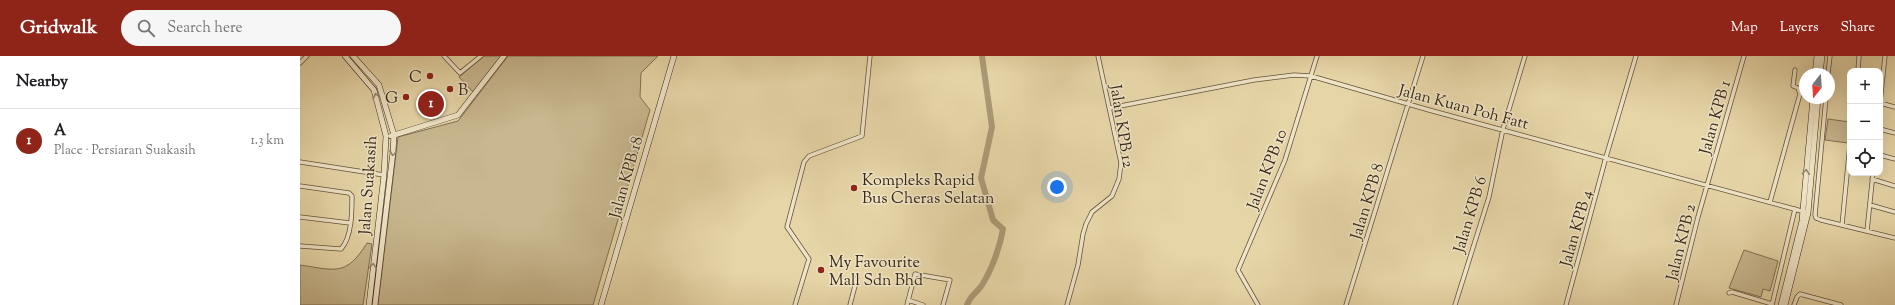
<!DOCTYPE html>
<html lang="en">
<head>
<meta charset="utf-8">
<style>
  :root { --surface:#fff; --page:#f6f6f6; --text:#202124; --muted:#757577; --line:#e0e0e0; --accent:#8f2418 }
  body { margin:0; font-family:"Sorts Mill Goudy",serif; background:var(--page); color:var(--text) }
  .controls { position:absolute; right:12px; top:12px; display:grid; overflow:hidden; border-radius:8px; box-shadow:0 4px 16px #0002 }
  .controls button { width:36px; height:36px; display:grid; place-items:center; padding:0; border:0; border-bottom:1px solid var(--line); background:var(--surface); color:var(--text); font:20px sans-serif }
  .compass { position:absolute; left:1499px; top:12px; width:36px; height:36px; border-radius:50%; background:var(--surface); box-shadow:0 4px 16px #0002; rotate:197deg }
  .you { position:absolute; left:757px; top:131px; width:14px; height:14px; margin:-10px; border:3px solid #fff; border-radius:50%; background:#1a73e8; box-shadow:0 0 0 6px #1a73e833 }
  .badge { display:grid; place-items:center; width:26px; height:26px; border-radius:50%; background:var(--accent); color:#fff; font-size:13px; font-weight:700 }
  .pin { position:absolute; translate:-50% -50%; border:2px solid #fff; box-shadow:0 1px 4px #0006 }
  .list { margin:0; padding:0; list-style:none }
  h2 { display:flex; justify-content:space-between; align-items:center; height:52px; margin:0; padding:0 16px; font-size:17px }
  h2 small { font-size:13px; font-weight:400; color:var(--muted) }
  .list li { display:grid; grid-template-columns:26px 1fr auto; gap:12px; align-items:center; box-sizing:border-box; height:64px; padding:0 16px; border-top:1px solid var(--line) }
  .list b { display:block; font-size:15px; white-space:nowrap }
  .list p { margin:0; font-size:13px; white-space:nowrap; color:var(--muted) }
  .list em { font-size:13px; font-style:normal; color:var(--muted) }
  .icon { flex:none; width:22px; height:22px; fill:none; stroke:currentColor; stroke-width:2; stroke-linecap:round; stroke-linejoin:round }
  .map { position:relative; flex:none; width:1595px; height:249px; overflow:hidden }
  header { display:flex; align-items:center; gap:24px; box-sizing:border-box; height:56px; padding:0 20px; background:var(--accent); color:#fff }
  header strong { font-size:19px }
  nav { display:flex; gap:22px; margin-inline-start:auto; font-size:14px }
  .search { width:280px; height:36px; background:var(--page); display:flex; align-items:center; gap:10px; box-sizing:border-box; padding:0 14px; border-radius:22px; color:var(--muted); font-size:15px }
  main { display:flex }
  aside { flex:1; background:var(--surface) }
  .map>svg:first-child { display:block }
  .green { fill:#c8b78f; stroke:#806f53 }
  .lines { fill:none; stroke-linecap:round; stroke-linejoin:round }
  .river { stroke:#ab9a76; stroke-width:6 }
  .street-casing { stroke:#64523b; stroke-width:5 }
  .secondary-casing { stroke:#382717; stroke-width:6 }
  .street { stroke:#efe4c6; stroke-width:3.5 }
  .secondary { stroke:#efe4c6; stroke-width:5 }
  .oneway { stroke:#94866e }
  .poi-dot { fill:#8f2418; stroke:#efe4c6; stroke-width:1.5 }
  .labels { text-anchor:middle; stroke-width:3; stroke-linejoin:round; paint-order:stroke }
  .poi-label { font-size:16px; fill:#382717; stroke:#efe4c6; text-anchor:start }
  .street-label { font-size:16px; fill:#382717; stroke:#efe4c6 }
</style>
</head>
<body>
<header>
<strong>Gridwalk</strong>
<div class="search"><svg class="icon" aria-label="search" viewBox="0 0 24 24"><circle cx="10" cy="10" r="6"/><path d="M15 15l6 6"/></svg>Search here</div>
<nav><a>Map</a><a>Layers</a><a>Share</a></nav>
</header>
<main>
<aside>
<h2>Nearby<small></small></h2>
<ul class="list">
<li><span class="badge">1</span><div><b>A</b><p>Place · Persiaran Suakasih</p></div><em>1.3 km</em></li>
</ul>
</aside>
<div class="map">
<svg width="1595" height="249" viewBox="0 0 1595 249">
  <rect width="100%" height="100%" fill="#e6d5a7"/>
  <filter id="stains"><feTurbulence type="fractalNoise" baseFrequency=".005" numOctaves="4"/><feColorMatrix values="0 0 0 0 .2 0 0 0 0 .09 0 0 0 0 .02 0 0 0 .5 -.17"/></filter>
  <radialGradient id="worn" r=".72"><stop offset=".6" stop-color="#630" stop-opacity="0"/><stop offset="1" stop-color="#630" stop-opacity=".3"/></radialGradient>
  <path class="green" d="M183 0H202L174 37 159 21Z
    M208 0H358L341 17 340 41 350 54 293 249H78L98 81 158 65Z
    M1528 63 1550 66 1548 87 1525 84Z
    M67 187 72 188 63 249H0V209C35 214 46 221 67 187Z
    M1444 194 1478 205 1470 235 1463 233 1461 241 1429 232Z"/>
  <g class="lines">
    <path class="river" d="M667 249C671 238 676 238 682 229 692 213 700 191 703 173L693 164 681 122 692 71 682 0"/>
    <defs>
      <path id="street" d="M144 0 160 17 181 0
        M1585 0 1580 47 1595 51
        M0 7 7 0
        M1558 15 1559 0
        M1528 18 1530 0
        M1526 42 1515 159 1516 162 1521 164 1595 182
        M810 52 954 24 994 19 1011 20 1129 54 1505 156
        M1580 73 1595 77
        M1580 99 1595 103
        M0 106 84 119
        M1572 123 1595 130
        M0 130 49 137 52 140C52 156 52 181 41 193L0 190
        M1470 146 1500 38 1498 32 1493 30 1495 14
        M1570 149 1595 156
        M0 161 50 167
        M1542 169 1550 88
        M1567 175 1573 117
        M1429 237 1432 236 1472 248
        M608 244 623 249
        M495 249 509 203 487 171 504 106 509 100 562 80 570 0
        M550 249 557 222
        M607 249 615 218 650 224 643 249
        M767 249 778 209 783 178 786 168 792 156 812 140 819 123 821 107 798 0
        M958 249 938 214 985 104 1017 0
        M1046 249 1123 0
        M1155 249 1189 141 1203 73 1225 0
        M1266 249 1306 101 1336 0
        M1376 249 1398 161 1444 0
        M1472 249 1495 153
        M1494 249 1497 241 1500 238 1541 249"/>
      <path id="secondary" d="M45 0 74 34 86 80 84 119 69 249
        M53 0 79 29 94 79 93 96 75 249
        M1515 18 1517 0
        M1520 18 1522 0
        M91 80 158 59 204 0
        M301 249 374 0
        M1481 249 1502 165 1513 42
        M1485 249 1508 157 1518 42"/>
    </defs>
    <use href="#street" class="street-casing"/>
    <use href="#secondary" class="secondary-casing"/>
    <use href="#street" class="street"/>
    <use href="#secondary" class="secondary"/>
  </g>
  <defs><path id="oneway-chevron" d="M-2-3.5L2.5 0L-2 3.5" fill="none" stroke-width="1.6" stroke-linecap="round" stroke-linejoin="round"/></defs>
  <g class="oneway">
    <use href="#oneway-chevron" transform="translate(76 40) rotate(-105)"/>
    <use href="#oneway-chevron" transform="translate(93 97) rotate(95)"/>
    <use href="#oneway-chevron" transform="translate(1506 116) rotate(-86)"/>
    <use href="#oneway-chevron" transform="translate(73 210) rotate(-84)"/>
  </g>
  <g class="poi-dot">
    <circle cx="130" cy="20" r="4"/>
    <circle cx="150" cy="33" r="4"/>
    <circle cx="106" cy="41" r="4"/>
    <circle cx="554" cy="132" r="4"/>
    <circle cx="521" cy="214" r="4"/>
  </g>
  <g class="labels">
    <g class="poi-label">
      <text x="122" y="26" text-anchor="end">C</text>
      <text x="158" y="39">B</text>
      <text x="98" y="47" text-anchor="end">G</text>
      <text x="562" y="129">Kompleks Rapid<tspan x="562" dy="18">Bus Cheras Selatan</tspan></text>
      <text x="529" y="211">My Favourite<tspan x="529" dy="18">Mall Sdn Bhd</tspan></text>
    </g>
    <g class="street-label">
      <text transform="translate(1164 50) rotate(15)" y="6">Jalan Kuan Poh Fatt</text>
      <text transform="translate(1414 61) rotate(-74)" y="6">Jalan KPB 1</text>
      <text transform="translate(823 70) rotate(81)" y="6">Jalan KPB 12</text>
      <text transform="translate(966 113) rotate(-69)" y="6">Jalan KPB 10</text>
      <text transform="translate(325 121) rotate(-74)" y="6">Jalan KPB 18</text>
      <text transform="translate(67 129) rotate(-86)" y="6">Jalan Suakasih</text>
      <text transform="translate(1066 145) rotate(-73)" y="6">Jalan KPB 8</text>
      <text transform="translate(1169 158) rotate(-73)" y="6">Jalan KPB 6</text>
      <text transform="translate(1275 172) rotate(-74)" y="6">Jalan KPB 4</text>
      <text transform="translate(1380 186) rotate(-76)" y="6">Jalan KPB 2</text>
    </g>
  </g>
  <rect width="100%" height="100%" filter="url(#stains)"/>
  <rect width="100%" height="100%" fill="url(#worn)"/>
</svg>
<div class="controls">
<button>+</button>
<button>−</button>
<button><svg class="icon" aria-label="locate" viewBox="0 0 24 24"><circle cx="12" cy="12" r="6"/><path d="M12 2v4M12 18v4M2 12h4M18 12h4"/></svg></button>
</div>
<svg class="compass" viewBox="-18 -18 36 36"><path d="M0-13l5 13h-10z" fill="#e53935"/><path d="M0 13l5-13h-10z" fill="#757577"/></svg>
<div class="you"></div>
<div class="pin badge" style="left:131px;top:48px">1</div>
</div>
</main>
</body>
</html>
